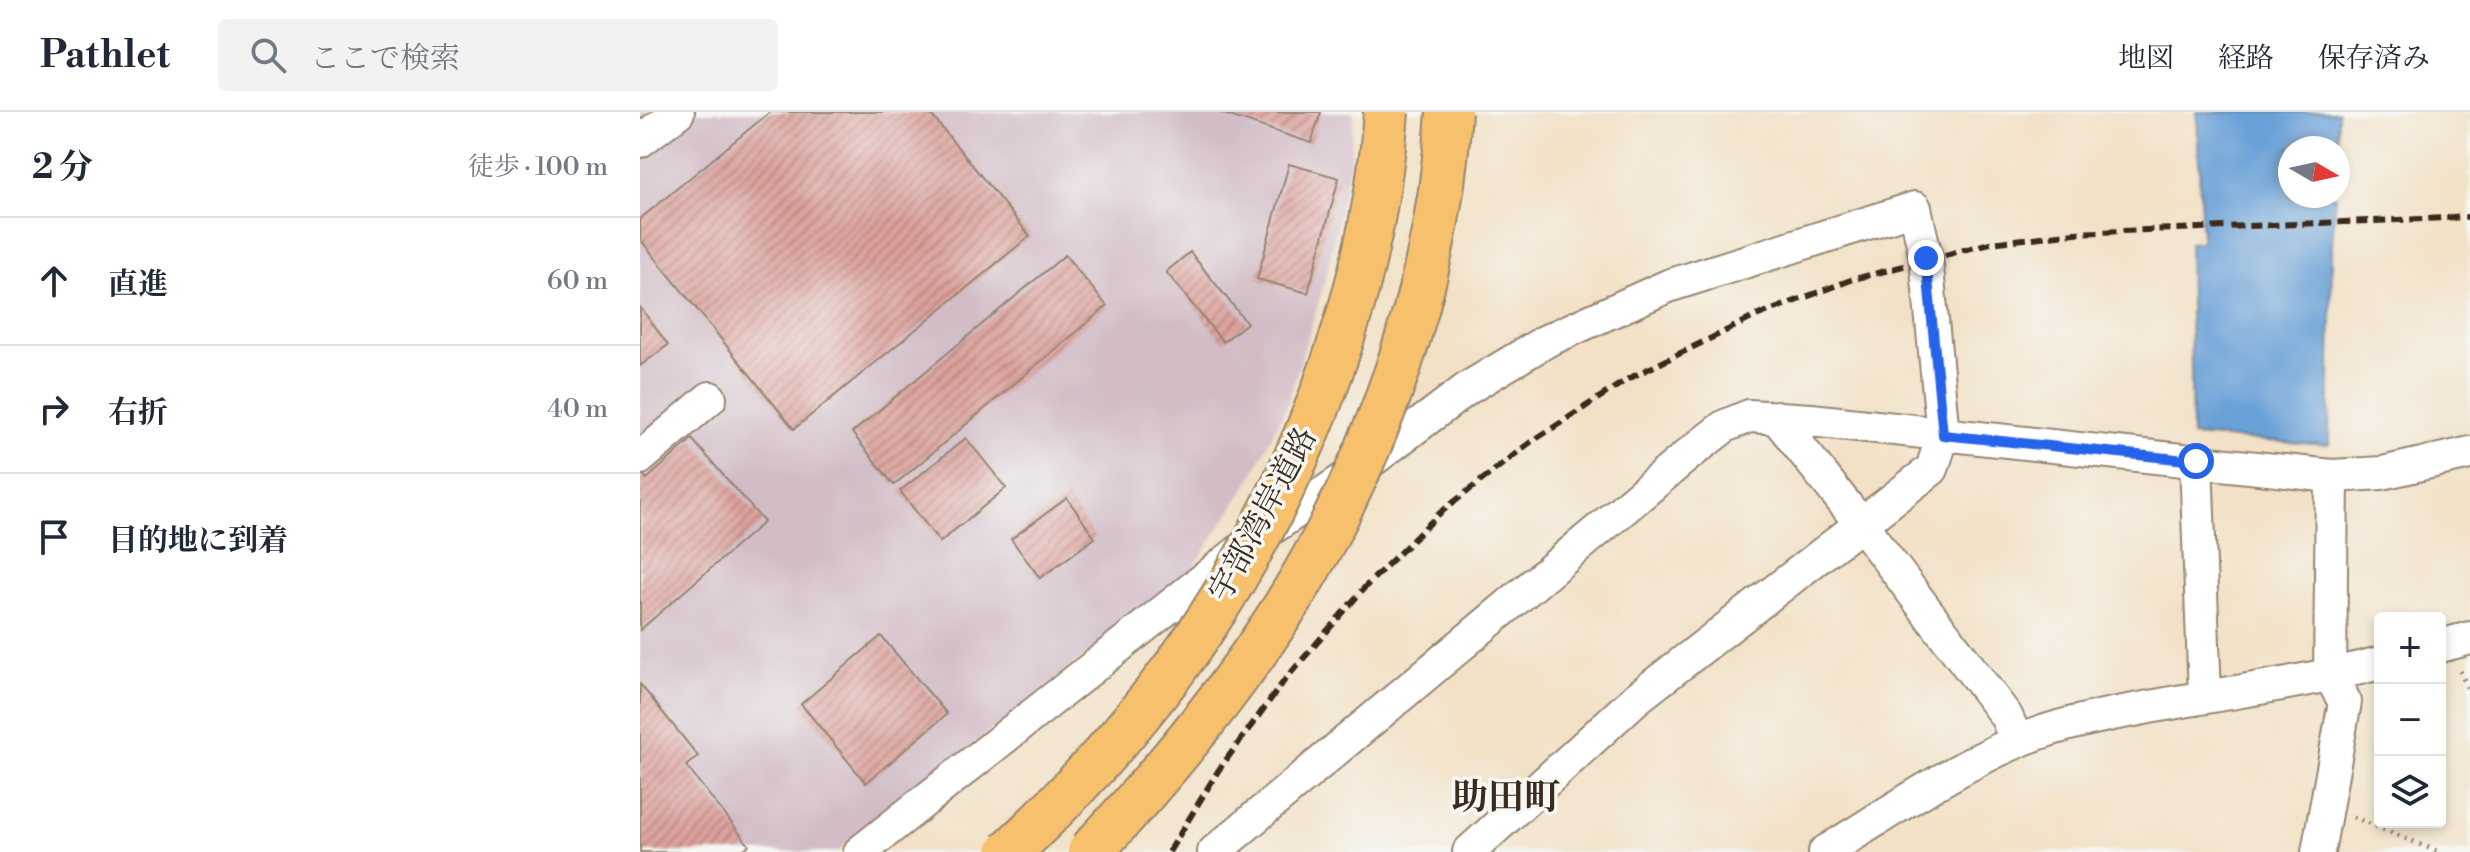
<!DOCTYPE html>
<html lang="ja">
<head>
<meta charset="utf-8">
<style>
  :root { --surface:#fff; --page:#f2f2f3; --text:#1f2937; --muted:#747a83; --line:#e0e1e3 }
  body { margin:0; font-family:"Libre Bodoni","Noto Serif JP",serif; background:var(--page); color:var(--text) }
  .controls { position:absolute; right:24px; bottom:24px; display:grid; overflow:hidden; border-radius:8px; box-shadow:0 4px 12px #0003 }
  .controls button { width:72px; height:72px; display:grid; place-items:center; padding:0; border:0; border-bottom:2px solid var(--line); background:var(--surface); color:var(--text); font:40px sans-serif }
  .compass { position:absolute; left:1638px; top:24px; width:72px; height:72px; border-radius:50%; background:var(--surface); box-shadow:0 4px 12px #0003; rotate:99deg }
  .stop { position:absolute; width:24px; height:24px; margin:-18px; border:6px solid #2563eb; border-radius:50%; background:#fff }
  .stop.end { background:#2563eb; border-color:#fff; box-shadow:0 2px 8px #0008 }
  .list { margin:0; padding:0; list-style:none }
  h2 { display:flex; justify-content:space-between; align-items:center; height:104px; margin:0; padding:0 32px; font-size:34px }
  h2 small { font-size:26px; font-weight:400; color:var(--muted) }
  .list li { display:grid; grid-template-columns:52px 1fr auto; gap:24px; align-items:center; box-sizing:border-box; height:128px; padding:0 32px; border-top:2px solid var(--line) }
  .list b { display:block; font-size:30px; white-space:nowrap }
  .list em { font-size:26px; font-style:normal; color:var(--muted) }
  .icon { flex:none; width:44px; height:44px; fill:none; stroke:currentColor; stroke-width:2; stroke-linecap:round; stroke-linejoin:round }
  .map { position:relative; flex:none; width:1830px; height:740px; overflow:hidden }
  header { display:flex; align-items:center; gap:48px; box-sizing:border-box; height:112px; padding:0 40px; background:var(--surface); border-bottom:2px solid var(--line) }
  header strong { font-size:38px }
  nav { display:flex; gap:44px; margin-inline-start:auto; font-size:28px }
  .search { width:560px; height:72px; background:var(--page); display:flex; align-items:center; gap:20px; box-sizing:border-box; padding:0 28px; border-radius:8px; color:var(--muted); font-size:30px }
  main { display:flex }
  aside { flex:1; background:var(--surface) }
  .map>svg:first-child { display:block }
  .industrial { fill:#d2bdc7 }
  .water { fill:#69a0d7; stroke:#52657a; stroke-width:2 }
  .building { fill:url(#building-hatch) }
  .lines { fill:none; stroke-linecap:round; stroke-linejoin:round }
  .minor-casing { stroke:#968672; stroke-width:36 }
  .path { stroke:#968672; stroke-width:5; stroke-dasharray:2 6; stroke-linecap:butt }
  .minor { stroke:#fff; stroke-width:32 }
  .rail { stroke:#3b2a1e; stroke-width:6; stroke-dasharray:12 6; stroke-linecap:butt }
  .highway-bridge-casing { stroke:#968672; stroke-width:48; stroke-linecap:butt }
  .highway-bridge { stroke:#f7c06c; stroke-width:44 }
  .route { stroke:#2563eb; stroke-width:10 }
  .labels { text-anchor:middle; stroke-width:7; stroke-linejoin:round; paint-order:stroke }
  .street-label { font-size:32px; fill:#3b2a1e; stroke:#f6f6f2 }
  .quarter-label { font-size:36px; font-weight:bold; fill:#3b2a1e; stroke:#f6f6f2 }
</style>
</head>
<body>
<header>
<strong>Pathlet</strong>
<div class="search"><svg class="icon" aria-label="search" viewBox="0 0 24 24"><circle cx="10" cy="10" r="6"/><path d="M15 15l6 6"/></svg>ここで検索</div>
<nav><a>地図</a><a>経路</a><a>保存済み</a></nav>
</header>
<main>
<aside>
<h2>2 分<small>徒歩 · 100 m</small></h2>
<ul class="list">
<li><svg class="icon" aria-label="ahead" viewBox="0 0 24 24"><path d="M12 20V5M6 11l6-6 6 6"/></svg><div><b>直進</b></div><em>60 m</em></li>
<li><svg class="icon" aria-label="right" viewBox="0 0 24 24"><path d="M7 20v-9h11M14 6l5 5-5 5"/></svg><div><b>右折</b></div><em>40 m</em></li>
<li><svg class="icon" aria-label="arrive" viewBox="0 0 24 24"><path d="M6 21V4h12l-3 4 3 4H6"/></svg><div><b>目的地に到着</b></div></li>
</ul>
</aside>
<div class="map">
<svg width="1830" height="740" viewBox="0 0 1830 740">
  <defs>
    <pattern id="building-hatch" width="6" height="6" patternUnits="userSpaceOnUse" patternTransform="scale(2)"><rect width="6" height="6" fill="#dca09b"/><path d="M-1 1l2-2M0 6l6-6M5 7l2-2" fill="none" stroke="#b4837e"/></pattern>
  </defs>
  <rect width="100%" height="100%" fill="#f6f6f2"/>
  <filter id="ink" filterUnits="userSpaceOnUse"><feTurbulence type="fractalNoise" baseFrequency=".0125" numOctaves="2"/><feDisplacementMap in="SourceGraphic" scale="16" xChannelSelector="R" yChannelSelector="G"/><feConvolveMatrix kernelMatrix="1 2 1 2 8 2 1 2 1" color-interpolation-filters="sRGB"/></filter>
  <filter id="wash" filterUnits="userSpaceOnUse"><feTurbulence type="fractalNoise" baseFrequency=".006" numOctaves="4" result="noise"/><feDisplacementMap in="SourceGraphic" scale="32" xChannelSelector="R" yChannelSelector="G"/><feGaussianBlur stdDeviation="1.8" result="paint"/><feColorMatrix in="noise" values="0 0 0 0 0 0 0 0 0 0 0 0 0 0 0 0 0 1.4 0 .05"/><feComposite in="paint" operator="in"/></filter>
  <g filter="url(#wash)">
    <rect width="100%" height="100%" fill="#f2e1c6"/>
    <path class="industrial" d="M0 0H714L710 49 685 169 648 290 610 369 549 462 197 740H0Z"/>
    <path class="water" d="M1557 0H1698L1697 36H1650V84H1696L1692 130 1689 333 1552 324 1549 131 1562 130Z"/>
    <g id="blocks">
      <path class="building" d="M130 0H289L390 124 154 317 0 127V107Z
        M578 0H681L671 31Z
        M649 52 699 66 668 181 617 167Z
        M550 140 607 211 583 230 526 160Z
        M425 143 467 194 254 373 212 321Z
        M0 195 28 233 0 254Z
        M326 326 366 376 300 430 260 379Z
        M52 327 124 410 0 518V359L7 367Z
        M427 386 455 426 400 466 371 427Z
        M241 524 307 602 226 671 161 592Z
        M0 572 58 644 46 654 109 733 100 740H0Z"/>
    </g>
  </g>
  <g filter="url(#ink)">
    <use href="#blocks" fill-opacity="0" stroke="#968672" stroke-width="2"/>
    <g class="lines">
      <defs>
        <path id="minor" d="M0 29 38 0
          M1136 305 1221 412 1366 604 1377 629
          M0 346 70 286
          M1556 349 1565 584
          M1800 534 1830 526
          M220 740 607 433 731 349 828 276 906 229 1028 174 1275 96 1286 146 1303 323 1292 357 997 586 829 740
          M574 740 1049 342 1085 314 1109 304 1171 308 1692 364 1742 361 1830 341
          M1185 740C1247 702 1309 659 1376 630 1413 614 1454 605 1494 598 1576 582 1659 572 1740 551
          M1678 740 1705 590 1690 564 1692 364"/>
      </defs>
      <use href="#minor" class="minor-casing"/>
      <path class="path" d="M1820 559 1830 582
        M1713 705 1799 740"/>
      <use href="#minor" class="minor"/>
      <path class="rail" d="M529 740 578 659 644 569 725 475 800 401 888 332 988 267 1116 204 1211 168 1350 131 1435 121 1830 105"/>
      <defs>
        <path id="highway-bridge" d="M369 740C415 697 458 652 498 603 633 441 732 211 746 0
          M450 740C521 664 589 583 645 495 737 348 799 173 809 0"/>
      </defs>
      <use href="#highway-bridge" class="highway-bridge-casing"/>
      <use href="#highway-bridge" class="highway-bridge"/>
    </g>
  </g>
  <g class="lines" filter="url(#ink)">
    <path class="route" d="M1286 146 1303 323 1556 349"/>
  </g>
  <g class="labels">
    <g class="street-label">
      <text transform="translate(622 402) rotate(-62)" y="11">宇部湾岸道路</text>
    </g>
    <g class="quarter-label">
      <text x="866" y="697">助田町</text>
    </g>
  </g>
</svg>
<div class="controls">
<button>+</button>
<button>−</button>
<button><svg class="icon" aria-label="layers" viewBox="0 0 24 24"><path d="M12 4l9 5-9 5-9-5zM3 14l9 5 9-5"/></svg></button>
</div>
<svg class="compass" viewBox="-18 -18 36 36"><path d="M0-13l5 13h-10z" fill="#e53935"/><path d="M0 13l5-13h-10z" fill="#747a83"/></svg>
<div class="stop" style="left:1556px;top:349px"></div>
<div class="stop end" style="left:1286px;top:146px"></div>
</div>
</main>
</body>
</html>
